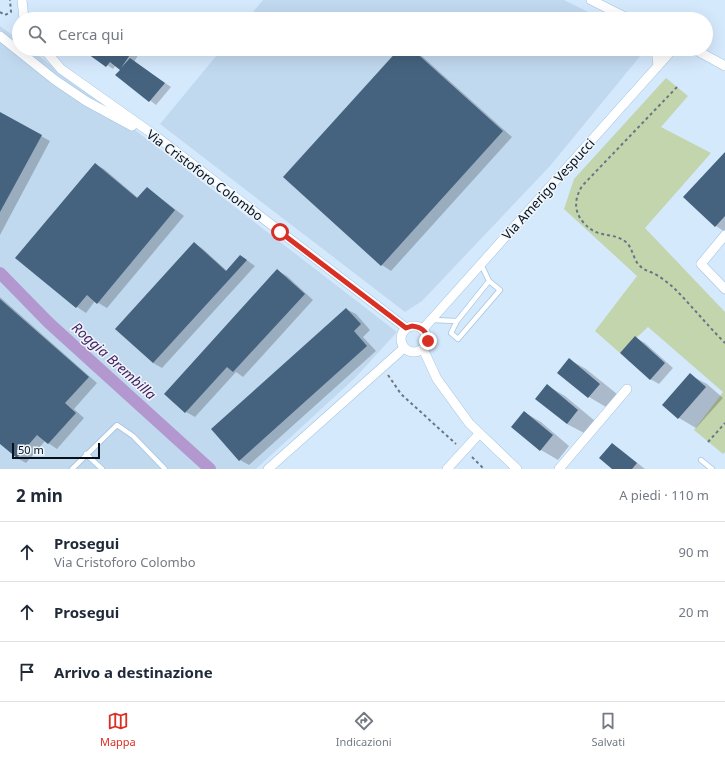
<!DOCTYPE html>
<html lang="it">
<head>
<meta charset="utf-8">
<style>
  :root { --surface:#fff; --page:#f2f2f3; --text:#1f2937; --muted:#747a83; --line:#e0e1e3; --accent:#d93025 }
  body { margin:0; font-family:"Noto Sans",sans-serif; background:var(--page); color:var(--text) }
  .scale { position:absolute; left:12px; bottom:10px; width:88px; box-sizing:border-box; padding-left:4px; border:2px solid #06111c; border-top:0; font-size:11px; line-height:14px; white-space:nowrap; color:#06111c; -webkit-text-stroke:3px #eef5fb; paint-order:stroke }
  .stop { position:absolute; width:12px; height:12px; margin:-9px; border:3px solid #d93025; border-radius:50%; background:#fff }
  .stop.end { background:#d93025; border-color:#fff; box-shadow:0 1px 4px #0008 }
  .list { margin:0; padding:0; list-style:none }
  h2 { display:flex; justify-content:space-between; align-items:center; height:52px; margin:0; padding:0 16px; font-size:17px }
  h2 small { font-size:13px; font-weight:400; color:var(--muted) }
  .list li { display:grid; grid-template-columns:26px 1fr auto; gap:12px; align-items:center; box-sizing:border-box; height:60px; padding:0 16px; border-top:1px solid var(--line) }
  .list b { display:block; font-size:15px; white-space:nowrap }
  .list p { margin:0; font-size:13px; white-space:nowrap; color:var(--muted) }
  .list em { font-size:13px; font-style:normal; color:var(--muted) }
  .icon { flex:none; width:22px; height:22px; fill:none; stroke:currentColor; stroke-width:2; stroke-linecap:round; stroke-linejoin:round }
  .map { position:relative; flex:none; width:725px; height:469px; overflow:hidden }
  .search { position:absolute; background:var(--surface); box-shadow:0 4px 16px #0002; left:12px; right:12px; top:12px; height:44px; display:flex; align-items:center; gap:10px; box-sizing:border-box; padding:0 14px; border-radius:22px; color:var(--muted); font-size:15px }
  .sheet { height:232px; background:var(--surface) }
  nav { display:flex; justify-content:space-around; align-items:center; box-sizing:border-box; height:56px; border-top:1px solid var(--line); background:var(--surface); font-size:11px; color:var(--muted) }
  nav a { display:grid; justify-items:center; gap:2px }
  nav .on { color:var(--accent) }
  .map>svg:first-child { display:block }
  .built { fill:#c1d9ef }
  .green { fill:#c3d5ad }
  .shadow { fill:#0003 }
  .lines { fill:none; stroke-linecap:round; stroke-linejoin:round }
  .canal { stroke:#b397cf; stroke-width:12 }
  .building { fill:#45637f }
  .service-casing { stroke:#a2c3e2; stroke-width:6 }
  .minor-casing { stroke:#a2c3e2; stroke-width:10 }
  .path { stroke:#677685; stroke-width:2; stroke-dasharray:3 3; stroke-linecap:butt }
  .service { stroke:#fff; stroke-width:4.5 }
  .minor { stroke:#fff; stroke-width:9 }
  .route { stroke:#d93025; stroke-width:5 }
  .labels { text-anchor:middle; stroke-width:3; stroke-linejoin:round; paint-order:stroke }
  .street-label { font-size:13px; fill:#06111c; stroke:#eef5fb }
  .water-label { font-size:14px; font-style:italic; fill:#462063; stroke:#eef5fb }
</style>
</head>
<body>
<div class="map">
<svg width="725" height="469" viewBox="0 0 725 469">
  <rect width="100%" height="100%" fill="#d5e9fd"/>
  <path class="built" d="M263 0H564L602 19H247Z
    M0 26 19 40V49H30L397 332 355 378 256 469H0Z
    M222 49H646L550 166 422 301 405 312 160 124Z"/>
  <path class="green" d="M666 78 688 96 661 127 711 153 645 228 725 312V452L723 454 694 430 723 392 648 327 620 353 595 331 637 276 564 209 574 179Z"/>
  <path class="shadow" d="M83 49H101L111 56 116 49H142L134 62 171 87 156 105 117 75 122 70 116 65 113 69Z
    M401 49H414L512 137 391 271 382 265 285 177Z
    M0 113 50 141 0 235Z
    M725 154V232L716 226Z
    M95 164 104 169 138 198 147 188 184 216 107 308 95 301 86 313 77 307 17 258Z
    M194 243 203 249 227 271 241 256 255 266 162 368 153 363Z
    M278 271 287 276 313 300 243 377 236 372 195 417 186 412Z
    M0 297 97 383 74 409 84 418 57 449 45 441 26 463 17 458 0 442Z
    M346 309 356 314 370 330 363 337 376 351 249 465 240 460Z
    M636 338 645 343 673 368 659 384 650 379Z
    M570 360 586 369 617 394 606 407 589 397 559 372Z
    M690 375 707 384 723 398 696 428 679 418 664 405Z
    M548 386 565 396 595 421 584 433 567 424Z
    M524 412 541 422 569 446 558 460 541 450Z
    M612 444 621 450 645 469H614Z"/>
  <g class="lines">
    <path class="canal" d="M0 273 49 323 210 469"/>
  </g>
  <path class="building" d="M81 49H101L110 55 115 49H134L121 68 130 58 165 83 149 102 115 75 120 70 110 62 106 67Z
    M399 49H412L503 131 381 266 283 177Z
    M0 112 42 135 0 212Z
    M725 152V216L715 227 683 197Z
    M95 163 137 198 147 187 175 210 97 304 87 295 76 308 15 258Z
    M194 242 226 271 240 255 247 260 153 363 115 329Z
    M277 269 305 294 233 372 227 367 185 413 164 394Z
    M0 299 89 377 65 403 76 413 48 444 37 435 17 458 0 444Z
    M346 308 361 324 354 331 367 346 239 461 211 429Z
    M635 336 665 363 650 380 620 353Z
    M569 358 600 384 588 398 557 373Z
    M690 373 706 387 678 419 662 405Z
    M547 384 578 410 567 424 535 399Z
    M524 411 553 435 540 451 511 427Z
    M612 443 637 463 632 469H612L599 458Z"/>
  <g class="lines">
    <defs>
      <path id="service" d="M432 320 457 321 489 281 481 264
        M457 321 451 333 458 339 500 290 489 281
        M86 454 102 469
        M701 460 712 469
        M72 469 117 425 133 436 165 469"/>
      <path id="minor" d="M22 0 24 19
        M591 0 629 19
        M0 36 55 80 86 101 132 126
        M44 49 61 69 157 137 406 328
        M656 49 658 66
        M694 49 725 66
        M725 235 701 264 725 289
        M401 339a13 13 0 1 1 26 0a13 13 0 1 1-26 0Z
        M423 329 673 49
        M423 349 437 379 469 423 517 469
        M268 469 404 348
        M447 469 479 434
        M559 469 627 389"/>
    </defs>
    <use href="#service" class="service-casing"/>
    <use href="#minor" class="minor-casing"/>
    <path class="path" d="M0 12 5 15 11 12 10 0
      M677 87 582 186C575 198 573 210 583 222 598 240 612 231 626 242 633 248 633 260 640 266 644 270 648 271 653 273 659 276 667 282 673 287 691 305 707 325 725 343
      M388 375 401 394 456 444
      M708 442 725 423
      M472 457 484 469"/>
    <use href="#service" class="service"/>
    <use href="#minor" class="minor"/>
  </g>
  <g class="lines">
    <path class="route" d="M280 232 406 328 412 326C422 327 427 331 428 341"/>
  </g>
  <g class="labels">
    <g class="street-label">
      <text transform="translate(205 175) rotate(37)" y="5">Via Cristoforo Colombo</text>
      <text transform="translate(548 189) rotate(-48)" y="5">Via Amerigo Vespucci</text>
    </g>
    <g class="water-label">
      <text transform="translate(114 361) rotate(42)" y="5">Roggia Brembilla</text>
    </g>
  </g>
</svg>
<div class="scale">50 m</div>
<div class="stop" style="left:280px;top:232px"></div>
<div class="stop end" style="left:428px;top:341px"></div>
<div class="search"><svg class="icon" aria-label="search" viewBox="0 0 24 24"><circle cx="10" cy="10" r="6"/><path d="M15 15l6 6"/></svg>Cerca qui</div>
</div>
<section class="sheet">
<h2>2 min<small>A piedi · 110 m</small></h2>
<ul class="list">
<li><svg class="icon" aria-label="ahead" viewBox="0 0 24 24"><path d="M12 20V5M6 11l6-6 6 6"/></svg><div><b>Prosegui</b><p>Via Cristoforo Colombo</p></div><em>90 m</em></li>
<li><svg class="icon" aria-label="ahead" viewBox="0 0 24 24"><path d="M12 20V5M6 11l6-6 6 6"/></svg><div><b>Prosegui</b></div><em>20 m</em></li>
<li><svg class="icon" aria-label="arrive" viewBox="0 0 24 24"><path d="M6 21V4h12l-3 4 3 4H6"/></svg><div><b>Arrivo a destinazione</b></div></li>
</ul>
</section>
<nav>
<a class="on"><svg class="icon" aria-label="map" viewBox="0 0 24 24"><path d="M3 6l6-2 6 2 6-2v14l-6 2-6-2-6 2zM9 4v14M15 6v14"/></svg>Mappa</a>
<a><svg class="icon" aria-label="directions" viewBox="0 0 24 24"><path d="M12 3l9 9-9 9-9-9zM9 14v-3h6M13 9l2 2-2 2"/></svg>Indicazioni</a>
<a><svg class="icon" aria-label="saved" viewBox="0 0 24 24"><path d="M7 4h10v16l-5-4-5 4z"/></svg>Salvati</a>
</nav>
</body>
</html>
